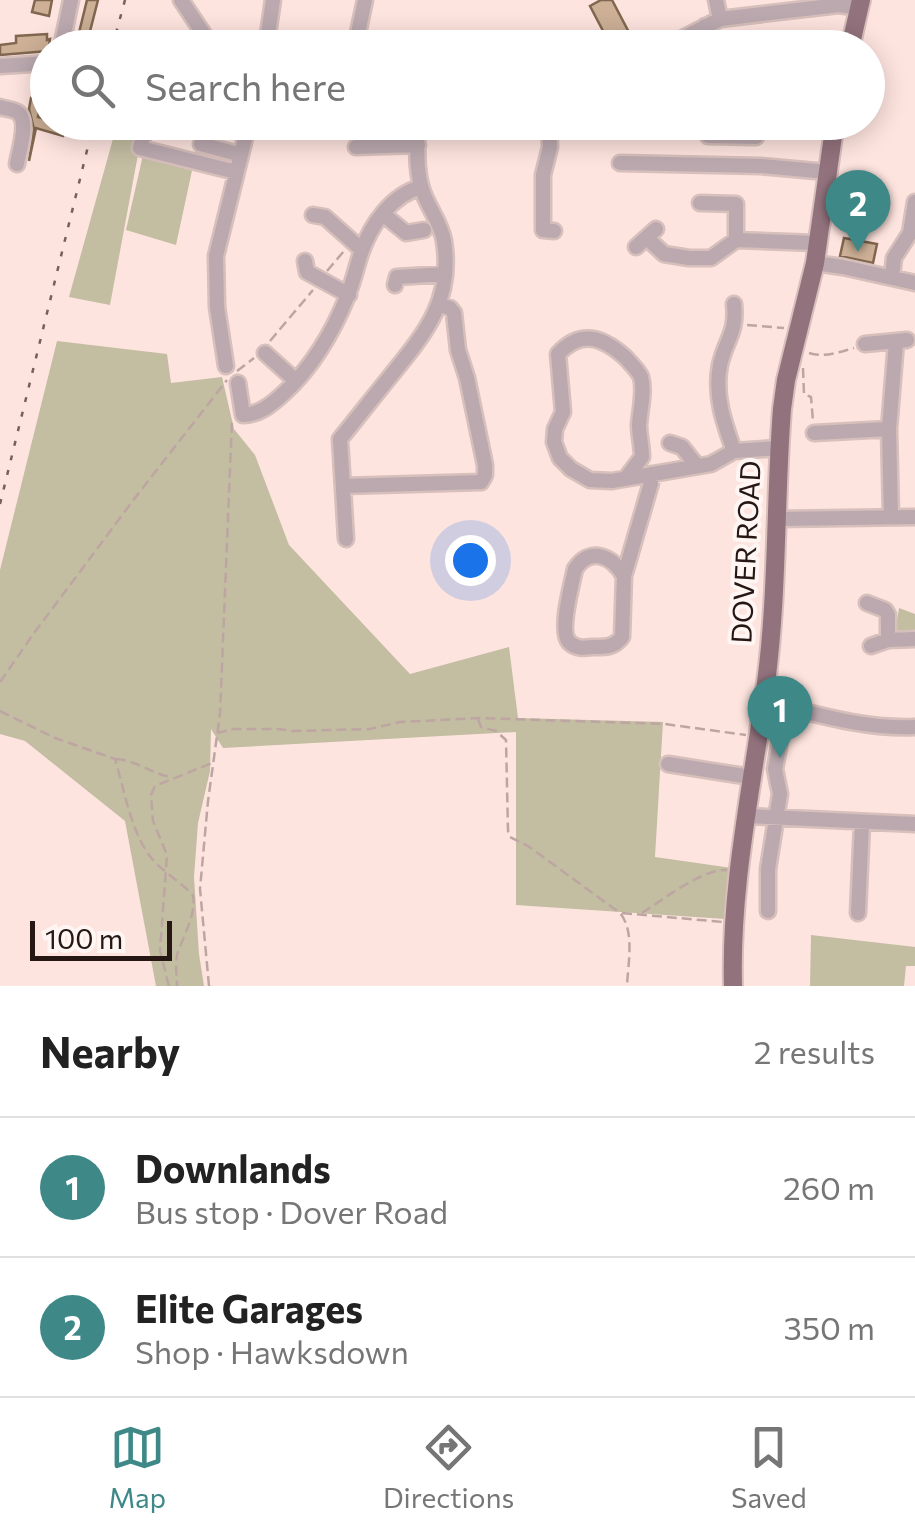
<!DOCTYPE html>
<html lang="en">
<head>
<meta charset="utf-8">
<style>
  :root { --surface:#fff; --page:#f2f2f2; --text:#222; --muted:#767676; --line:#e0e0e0; --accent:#3f8888 }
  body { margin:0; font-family:Commissioner,sans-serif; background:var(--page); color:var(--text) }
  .scale { position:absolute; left:30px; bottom:25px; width:142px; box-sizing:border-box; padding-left:10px; border:5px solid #261715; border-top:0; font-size:28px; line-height:35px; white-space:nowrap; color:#261715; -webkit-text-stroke:8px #fff6f4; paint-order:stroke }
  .you { position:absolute; left:470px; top:560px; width:35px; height:35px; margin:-25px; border:8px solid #fff; border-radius:50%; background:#1a73e8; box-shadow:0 0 0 15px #1a73e833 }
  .badge { display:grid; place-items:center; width:65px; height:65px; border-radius:50%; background:var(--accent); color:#fff; font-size:32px; font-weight:700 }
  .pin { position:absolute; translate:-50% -82px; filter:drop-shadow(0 2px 5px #0008) }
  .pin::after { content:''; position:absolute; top:52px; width:35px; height:30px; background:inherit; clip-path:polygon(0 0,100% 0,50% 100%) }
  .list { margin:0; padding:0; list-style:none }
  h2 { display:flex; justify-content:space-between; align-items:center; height:130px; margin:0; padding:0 40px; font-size:42px }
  h2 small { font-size:32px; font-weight:400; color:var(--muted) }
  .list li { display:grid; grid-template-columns:65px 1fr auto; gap:30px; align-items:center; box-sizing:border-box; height:140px; padding:0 40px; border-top:2px solid var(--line) }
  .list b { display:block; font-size:38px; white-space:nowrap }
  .list p { margin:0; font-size:32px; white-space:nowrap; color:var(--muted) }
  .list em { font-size:32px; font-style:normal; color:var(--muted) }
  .icon { flex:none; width:55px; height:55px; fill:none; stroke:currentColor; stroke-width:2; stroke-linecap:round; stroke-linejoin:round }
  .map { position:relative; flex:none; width:915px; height:986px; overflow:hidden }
  .search { position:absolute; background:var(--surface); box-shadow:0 5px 25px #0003; left:30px; right:30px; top:30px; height:110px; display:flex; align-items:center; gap:25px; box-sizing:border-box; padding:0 35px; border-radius:55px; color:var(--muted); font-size:38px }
  .sheet { height:410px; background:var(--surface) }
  nav { display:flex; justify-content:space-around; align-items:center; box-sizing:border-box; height:140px; border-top:2px solid var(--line); background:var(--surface); font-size:28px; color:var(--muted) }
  nav a { display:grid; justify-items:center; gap:5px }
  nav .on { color:var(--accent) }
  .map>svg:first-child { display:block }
  .green { fill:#c3bda2 }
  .building { fill:#cdb096; stroke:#81674f; stroke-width:2.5 }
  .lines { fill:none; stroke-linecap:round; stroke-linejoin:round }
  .minor-casing { stroke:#d7bfbb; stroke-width:19 }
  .major-casing { stroke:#d7bfbb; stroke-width:22 }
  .path { stroke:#bda6a2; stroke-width:2.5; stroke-dasharray:10 5; stroke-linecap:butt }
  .minor { stroke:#bba9af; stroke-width:14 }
  .major { stroke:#92727d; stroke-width:18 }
  .rail { stroke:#74615e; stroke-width:2.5; stroke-dasharray:5 10; stroke-linecap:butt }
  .labels { text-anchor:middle; stroke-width:8; stroke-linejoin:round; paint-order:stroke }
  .street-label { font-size:28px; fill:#261715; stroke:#fff6f4 }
</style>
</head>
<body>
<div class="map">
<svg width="915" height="986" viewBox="0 0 915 986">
  <rect width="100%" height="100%" fill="#fee4df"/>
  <path class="green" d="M116 128 142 133 110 305 69 297Z
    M143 155 193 166 176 245 126 230Z
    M57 341 167 354 171 383 222 377 234 429 255 455 289 545 410 674 509 647 518 718 663 722 655 857 732 868 725 919 516 905V732L223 748 211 729 210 771 198 823 194 877 199 954 204 986H156L125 821 25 741 0 734V570Z
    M899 608 915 614V633H895Z
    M811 935 915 947V966H906L904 986H810Z"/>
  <path class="building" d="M35 0H52L49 16 32 12Z
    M87 0H98L86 47 76 45Z
    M601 0H612L633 40 624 45 626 48H612L590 6Z
    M47 34V40L50 39 48 51 0 55V45L16 43V36Z
    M31 98 42 100 38 117 48 120V122H67L63 136 36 128 29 161 34 129 29 109Z
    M844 238 877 244 873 263 840 256Z"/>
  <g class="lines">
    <defs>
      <path id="minor" d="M181 0 213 48
        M716 0 720 19
        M61 48 71 0
        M266 48 273 0
        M358 48V33L365 0
        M664 48 720 19 839 5 859 8
        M705 48V26
        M0 66 48 63
        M0 107C6 109 12 109 17 112 30 120 19 151 17 164
        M147 122 140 148 236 172
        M549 122 550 147 543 175V230L554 231
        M707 122 708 136 756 137
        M201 144 241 155
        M356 147 418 145
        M620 163 761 166 827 172
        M700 203 736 204V240
        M383 214 406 233 424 230
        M313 215 325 217 362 250
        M647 238 664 254 689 258H711L736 240 816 243
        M636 247 656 229
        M305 261 307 272 349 295
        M815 263 843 267 915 283
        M892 277 894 258 910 233 915 202
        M395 285 397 277 445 274
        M734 304C737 334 726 338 720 365 714 395 724 423 734 451
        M865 344 907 340
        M265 353 296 381
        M226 366 217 307 216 256 249 122
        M238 383 243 415C259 415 272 404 283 394 311 369 333 332 347 297 353 283 356 268 361 253 371 224 392 195 421 187
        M814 433 889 429
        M670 443 682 447 697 466
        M626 478 642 457C642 446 639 435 639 425 640 410 645 391 641 377 638 370 631 364 626 358 603 337 581 329 558 354L563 412 555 429 554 442 560 458 571 469 590 480 612 481 711 464 734 451 779 448
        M343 486 481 482 485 475V465L467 378 458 350 454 313 450 308 440 305
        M891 517 889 429 896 342
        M777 519 915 517
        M346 539 340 439C358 417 375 395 393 373 427 331 453 299 444 241 441 223 429 209 423 192 415 170 418 145 417 122
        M624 576C612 556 590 546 575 569 572 583 559 631 569 642 576 649 584 648 592 647 606 647 613 648 622 637L624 576 651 483V474
        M867 603 885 610 888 615V640
        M871 646 888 640 915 639
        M787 707C829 718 872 729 915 727
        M785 716 789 687
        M668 764 751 777
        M746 816 915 824
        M768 911V869L780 794 775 769 783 723
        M858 913 862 822"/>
      <path id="major" d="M850 48 861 0
        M733 986C730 884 753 784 766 683 778 592 775 500 782 409L786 380 815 263 835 122"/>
    </defs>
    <use href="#minor" class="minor-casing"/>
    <use href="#major" class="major-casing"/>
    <path class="path" d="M327 271 344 251
      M747 325 784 328
      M270 341 313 290
      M809 353C824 358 839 352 854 348
      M803 368 804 394 811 397 813 421
      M237 371 254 358
      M0 682 34 633 138 494 227 380
      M0 711 55 738 115 759C125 792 131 834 153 860 160 869 192 891 193 896 197 914 182 938 177 955 175 965 177 976 177 986
      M478 719 481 727 496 731 506 740 508 831 510 837 528 846 620 913C635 931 628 963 627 986
      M217 733 232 729H278L293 731 370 729 400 722 478 718 665 724 746 735
      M116 759C135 760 151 773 170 777
      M622 913 723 922
      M642 913C664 899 702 869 727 870
      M169 986 160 951 167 855 153 821 151 795 155 786 212 763
      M209 986 200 889 208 801 220 714 232 420"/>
    <use href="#minor" class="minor"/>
    <use href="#major" class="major"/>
    <path class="rail" d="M112 48 125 0
      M0 504 94 122"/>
  </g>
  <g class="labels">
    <g class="street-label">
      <text transform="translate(746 552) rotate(-87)" y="10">DOVER ROAD</text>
    </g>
  </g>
</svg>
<div class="scale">100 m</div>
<div class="you"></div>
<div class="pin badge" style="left:780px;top:758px">1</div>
<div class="pin badge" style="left:858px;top:252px">2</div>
<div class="search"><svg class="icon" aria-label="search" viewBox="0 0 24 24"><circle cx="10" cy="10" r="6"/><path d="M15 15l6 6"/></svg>Search here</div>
</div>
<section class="sheet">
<h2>Nearby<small>2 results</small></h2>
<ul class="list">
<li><span class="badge">1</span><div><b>Downlands</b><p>Bus stop · Dover Road</p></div><em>260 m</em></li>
<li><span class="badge">2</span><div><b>Elite Garages</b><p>Shop · Hawksdown</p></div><em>350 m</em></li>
</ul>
</section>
<nav>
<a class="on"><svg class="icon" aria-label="map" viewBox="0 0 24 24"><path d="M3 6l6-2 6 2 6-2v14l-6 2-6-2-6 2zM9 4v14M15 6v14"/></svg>Map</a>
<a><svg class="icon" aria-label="directions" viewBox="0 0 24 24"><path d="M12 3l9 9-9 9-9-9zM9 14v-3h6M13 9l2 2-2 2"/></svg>Directions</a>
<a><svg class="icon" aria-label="saved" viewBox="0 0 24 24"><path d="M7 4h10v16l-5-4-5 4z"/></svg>Saved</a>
</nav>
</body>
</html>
